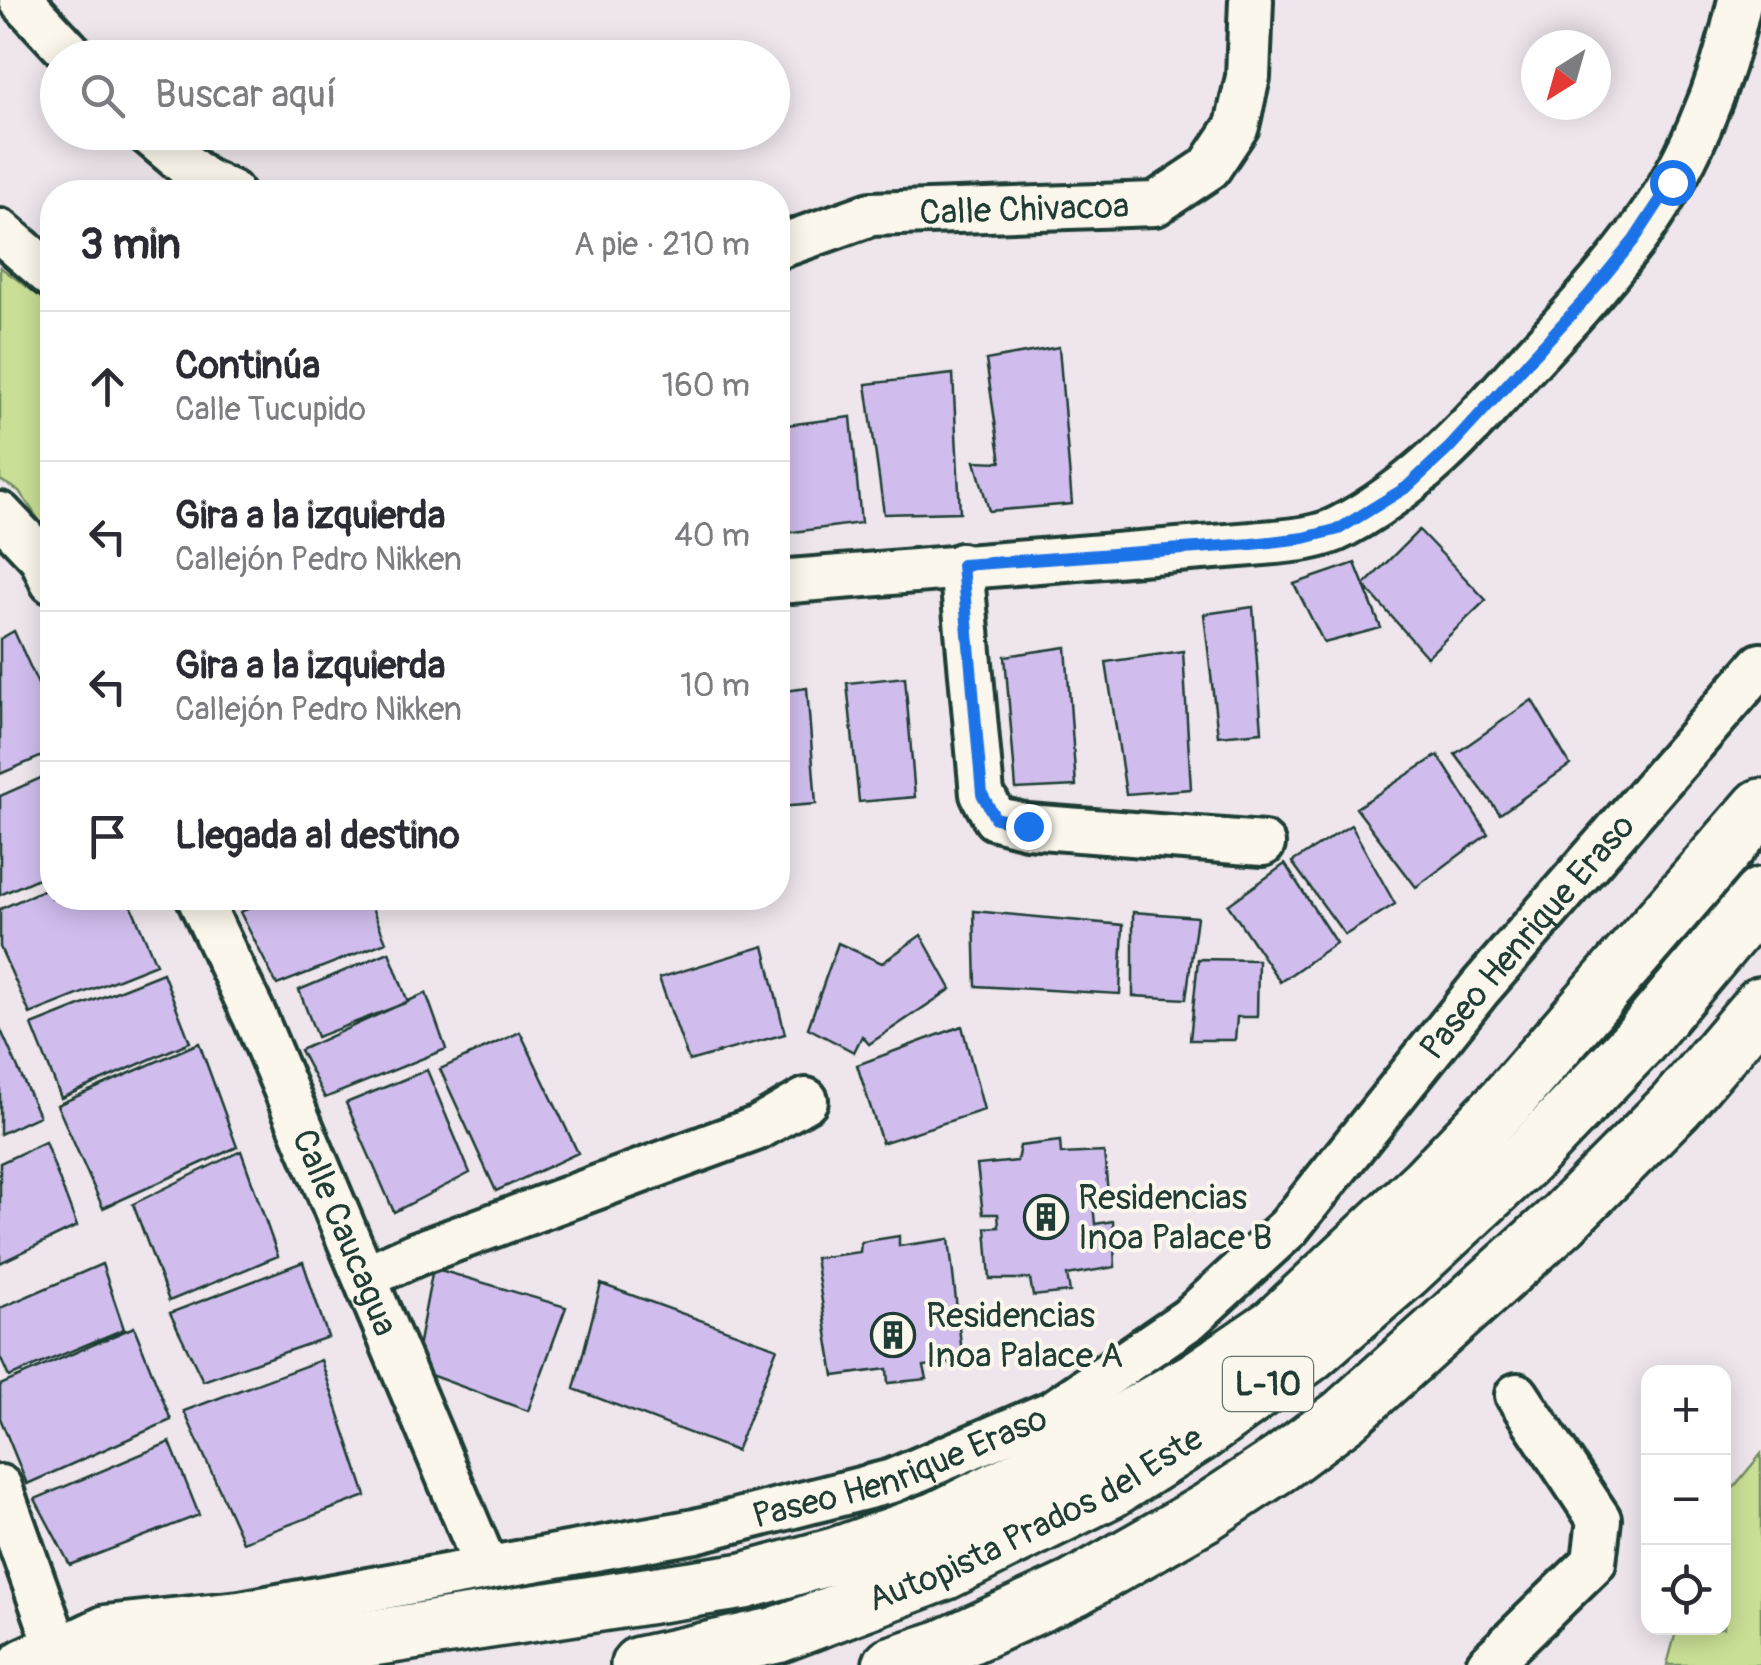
<!DOCTYPE html>
<html lang="es">
<head>
<meta charset="utf-8">
<style>
  :root { --surface:#fff; --page:#f7f7f7; --text:#2b2b33; --muted:#7c7c81; --line:#e1e1e2 }
  body { margin:0; font-family:Pangolin,sans-serif; background:var(--page); color:var(--text) }
  .controls { position:absolute; right:30px; bottom:30px; display:grid; overflow:hidden; border-radius:20px; box-shadow:0 5px 25px #0003 }
  .controls button { width:90px; height:90px; display:grid; place-items:center; padding:0; border:0; border-bottom:2px solid var(--line); background:var(--surface); color:var(--text); font:50px sans-serif }
  .compass { position:absolute; left:1521px; top:30px; width:90px; height:90px; border-radius:50%; background:var(--surface); box-shadow:0 5px 25px #0003; rotate:217deg }
  .stop { position:absolute; width:30px; height:30px; margin:-22px; border:8px solid #1a73e8; border-radius:50%; background:#fff }
  .stop.end { background:#1a73e8; border-color:#fff; box-shadow:0 2px 10px #0008 }
  .list { margin:0; padding:0; list-style:none }
  h2 { display:flex; justify-content:space-between; align-items:center; height:130px; margin:0; padding:0 40px; font-size:42px }
  h2 small { font-size:32px; font-weight:400; color:var(--muted) }
  .list li { display:grid; grid-template-columns:65px 1fr auto; gap:30px; align-items:center; box-sizing:border-box; height:150px; padding:0 40px; border-top:2px solid var(--line) }
  .list b { display:block; font-size:38px; white-space:nowrap }
  .list p { margin:0; font-size:32px; white-space:nowrap; color:var(--muted) }
  .list em { font-size:32px; font-style:normal; color:var(--muted) }
  .icon { flex:none; width:55px; height:55px; fill:none; stroke:currentColor; stroke-width:2; stroke-linecap:round; stroke-linejoin:round }
  .map { position:relative; flex:none; width:1761px; height:1665px; overflow:hidden }
  .search { position:absolute; background:var(--surface); box-shadow:0 5px 25px #0003; left:40px; top:40px; width:750px; height:110px; display:flex; align-items:center; gap:25px; box-sizing:border-box; padding:0 35px; border-radius:55px; color:var(--muted); font-size:38px }
  .panel { position:absolute; background:var(--surface); box-shadow:0 5px 25px #0003; left:40px; top:180px; width:750px; height:730px; border-radius:40px }
  .map>svg:first-child { display:block }
  .green { fill:#c9df95; stroke:#748e64; stroke-width:2.5 }
  .building { fill:#d0bded; stroke:#1f3d34; stroke-width:2.5 }
  .lines { fill:none; stroke-linecap:round; stroke-linejoin:round }
  .minor-casing { stroke:#1f3d34; stroke-width:50 }
  .tertiary-casing { stroke:#1f3d34; stroke-width:60 }
  .motorway-casing { stroke:#1f3d34; stroke-width:62 }
  .minor { stroke:#fbf7ec; stroke-width:42 }
  .tertiary { stroke:#fbf7ec; stroke-width:52 }
  .motorway { stroke:#fbf7ec; stroke-width:55 }
  .route { stroke:#1a73e8; stroke-width:12 }
  .labels { text-anchor:middle; stroke-width:8; stroke-linejoin:round; paint-order:stroke }
  .shield { fill:#fbf7ec; stroke:#61756b; stroke-width:2.5 }
  .shield-label { font-size:32px; font-weight:bold; fill:#1f3d34 }
  .street-label { font-size:35px; fill:#1f3d34; stroke:#fbf7ec }
  .poi-label { font-size:35px; fill:#1f3d34; stroke:#fbf7ec; text-anchor:start }
</style>
</head>
<body>
<div class="map">
<svg width="1761" height="1665" viewBox="0 0 1761 1665">
  <rect width="100%" height="100%" fill="#eee6ec"/>
  <filter id="ink" filterUnits="userSpaceOnUse"><feTurbulence type="fractalNoise" baseFrequency=".01" numOctaves="2"/><feDisplacementMap in="SourceGraphic" scale="20" xChannelSelector="R" yChannelSelector="G"/><feConvolveMatrix kernelMatrix="1 2 1 2 8 2 1 2 1" color-interpolation-filters="sRGB"/></filter>
  <g filter="url(#ink)">
    <path class="green" d="M0 267 52 305V539L19 491 0 480Z
      M1761 1454V1665H1667L1677 1628H1724V1499Z"/>
    <path class="building" d="M1059 347 1072 504 989 511 975 461 1001 462 986 360Z
      M953 374 960 512 884 514 866 384Z
      M851 417 861 523 778 534V426Z
      M1419 530 1486 600 1427 657 1364 585Z
      M1355 563 1381 628 1324 643 1294 584Z
      M1253 607 1262 732 1218 736 1204 614Z
      M14 631 52 715V752L0 774V639Z
      M1066 647 1076 786 1016 789 1005 656Z
      M1183 651 1191 789 1126 794 1106 662Z
      M905 677 915 797 859 802 847 683Z
      M807 688 816 804 778 807V692Z
      M1532 700 1570 765 1500 814 1455 754Z
      M1438 755 1488 834 1416 887 1356 808Z
      M52 773V872L0 895V796Z
      M1351 825 1395 904 1345 935 1292 862Z
      M1285 864 1336 943 1280 982 1228 905Z
      M52 886V898H128L156 964 30 1014 0 947V909Z
      M275 898H368L386 942 277 985 240 912Z
      M974 911 1123 925 1120 994 976 986Z
      M1133 912 1197 917 1186 999 1133 996Z
      M921 935 951 989 869 1044 862 1036 854 1052 808 1028 838 943 882 963Z
      M764 946 785 1034 689 1061 659 978Z
      M389 952 408 1002 317 1037 299 990Z
      M1198 959 1258 960 1257 1017H1237L1235 1040H1190Z
      M163 973 190 1042 61 1098 32 1025Z
      M426 993 446 1049 325 1098 300 1050Z
      M962 1026 984 1110 882 1143 857 1065Z
      M0 1028 39 1116 0 1134Z
      M520 1032 578 1153 496 1191 440 1069Z
      M199 1043 237 1147 103 1208 57 1105Z
      M427 1070 470 1173 394 1212 346 1103Z
      M1060 1141 1061 1154 1104 1152 1109 1204H1093L1095 1224 1113 1221 1115 1267 1067 1275 1070 1292 1033 1296 1030 1279H990L986 1228 999 1227 998 1214H983L977 1165 1017 1161 1020 1146Z
      M45 1142 77 1226 0 1263V1163Z
      M241 1151 278 1256 169 1301 133 1204Z
      M899 1236V1246L949 1239 963 1362 924 1366 927 1379 888 1383 887 1369 834 1376 815 1258 860 1252 861 1242Z
      M303 1262 328 1337 203 1381 170 1313Z
      M102 1264 124 1329 9 1377 0 1357V1308Z
      M433 1268 566 1307 528 1411 414 1369Z
      M601 1284 777 1348 736 1451 574 1389Z
      M134 1327 171 1420 27 1484 0 1418V1385Z
      M321 1360 366 1496 243 1542 184 1411Z
      M170 1442 199 1515 70 1565 35 1499Z"/>
    <g class="lines">
      <defs>
        <g id="minor">
          <path d="M21 0 75 58"/>
          <path d="M147 132 204 180 231 192"/>
          <path d="M0 231 52 276"/>
          <path id="s1" d="M778 247 871 214 1155 204 1209 168 1237 126 1248 77 1251 0"/>
          <path d="M0 514 41 557 52 582"/>
          <path d="M961 565 982 794 995 818 1027 826 1263 844"/>
          <path d="M778 582 1252 544C1281 541 1315 541 1341 527 1415 488 1469 429 1523 368 1561 327 1599 286 1633 241 1686 172 1722 85 1740 0"/>
          <path id="s2" d="M199 898 255 1017 486 1567"/>
          <path d="M365 1277 416 1254 758 1128 806 1100"/>
          <path id="s3" d="M0 1487 58 1650 106 1627 240 1613 695 1531 892 1481 1053 1412 1189 1319 1288 1228 1480 988 1761 665"/>
          <path d="M1488 1665 1594 1562 1599 1519 1517 1395"/>
        </g>
        <path id="tertiary" d="M25 1665 58 1650"/>
        <g id="motorway">
          <path d="M58 1650 288 1651 744 1581 838 1555 937 1520 1040 1469 1196 1380 1275 1326 1427 1183 1506 1101 1761 807"/>
          <path id="s4" d="M639 1665 777 1635 944 1572 1110 1490 1199 1434 1308 1355 1404 1272 1531 1154 1639 1041 1761 896"/>
          <path d="M891 1665 943 1648 1074 1588 1207 1512 1281 1463 1344 1416 1562 1220 1676 1105 1761 1005"/>
        </g>
      </defs>
      <use href="#minor" class="minor-casing"/>
      <use href="#tertiary" class="tertiary-casing"/>
      <use href="#motorway" class="motorway-casing"/>
      <use href="#minor" class="minor"/>
      <use href="#tertiary" class="tertiary"/>
      <use href="#motorway" class="motorway"/>
    </g>
  </g>
  <g class="lines" filter="url(#ink)">
    <path class="route" d="M1028 826 995 818 982 794 962 565 1252 544 1304 538 1339 529 1407 487 1449 448 1588 296 1634 240 1672 182"/>
  </g>
  <defs>
    <symbol id="building-ring" viewBox="-11 -11 22 22"><circle r="9.5" fill="#fbf7ec" stroke="#1f3d34" stroke-width="1.5"/><path d="M-4-6H4V6H1V3H-1V6H-4ZM-2.5-4.3h1.7v1.8h-1.7ZM.8-4.3h1.7v1.8H.8ZM-2.5-1h1.7V.8h-1.7ZM.8-1h1.7V.8H.8Z" fill="#1f3d34"/></symbol>
  </defs>
  <g fill-rule="evenodd">
    <use href="#building-ring" x="1021" y="1192" width="50" height="50"/>
    <use href="#building-ring" x="868" y="1310" width="50" height="50"/>
  </g>
  <g class="labels">
    <rect class="shield" x="1223" y="1357" width="90" height="54" rx="8"/>
    <g class="shield-label">
      <text x="1268" y="1395">L-10</text>
    </g>
    <g class="street-label">
      <text dy="12" stroke="none"><textPath href="#s1" startOffset="252">Calle Chivacoa</textPath></text>
      <text dy="12" stroke="none"><textPath href="#s3" startOffset="1878">Paseo Henrique Eraso</textPath></text>
      <text dy="12" stroke="none"><textPath href="#s2" startOffset="365">Calle Caucagua</textPath></text>
      <text dy="12" stroke="none"><textPath href="#s3" startOffset="1038">Paseo Henrique Eraso</textPath></text>
      <text dy="12" stroke="none"><textPath href="#s4" startOffset="425">Autopista Prados del Este</textPath></text>
    </g>
    <g class="poi-label">
      <text x="1078" y="1209">Residencias<tspan x="1078" dy="40">Inoa Palace B</tspan></text>
      <text x="926" y="1327">Residencias<tspan x="926" dy="40">Inoa Palace A</tspan></text>
    </g>
  </g>
</svg>
<div class="controls">
<button>+</button>
<button>−</button>
<button><svg class="icon" aria-label="locate" viewBox="0 0 24 24"><circle cx="12" cy="12" r="6"/><path d="M12 2v4M12 18v4M2 12h4M18 12h4"/></svg></button>
</div>
<svg class="compass" viewBox="-18 -18 36 36"><path d="M0-13l5 13h-10z" fill="#e53935"/><path d="M0 13l5-13h-10z" fill="#7c7c81"/></svg>
<div class="stop" style="left:1672px;top:182px"></div>
<div class="stop end" style="left:1028px;top:826px"></div>
<div class="search"><svg class="icon" aria-label="search" viewBox="0 0 24 24"><circle cx="10" cy="10" r="6"/><path d="M15 15l6 6"/></svg>Buscar aquí</div>
<section class="panel">
<h2>3 min<small>A pie · 210 m</small></h2>
<ul class="list">
<li><svg class="icon" aria-label="ahead" viewBox="0 0 24 24"><path d="M12 20V5M6 11l6-6 6 6"/></svg><div><b>Continúa</b><p>Calle Tucupido</p></div><em>160 m</em></li>
<li><svg class="icon" aria-label="left" viewBox="0 0 24 24"><path d="M17 20v-9H6M10 6l-5 5 5 5"/></svg><div><b>Gira a la izquierda</b><p>Callejón Pedro Nikken</p></div><em>40 m</em></li>
<li><svg class="icon" aria-label="left" viewBox="0 0 24 24"><path d="M17 20v-9H6M10 6l-5 5 5 5"/></svg><div><b>Gira a la izquierda</b><p>Callejón Pedro Nikken</p></div><em>10 m</em></li>
<li><svg class="icon" aria-label="arrive" viewBox="0 0 24 24"><path d="M6 21V4h12l-3 4 3 4H6"/></svg><div><b>Llegada al destino</b></div></li>
</ul>
</section>
</div>
</body>
</html>
